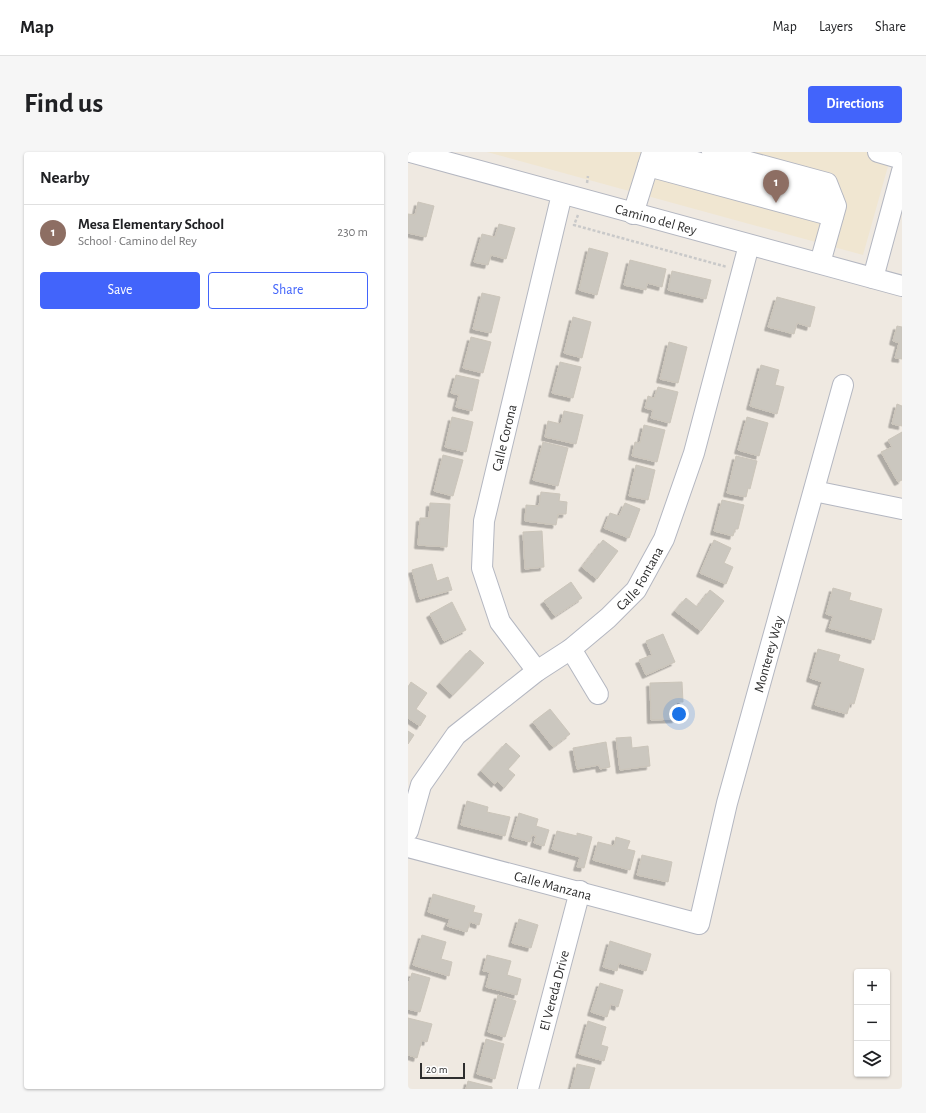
<!DOCTYPE html>
<html lang="en">
<head>
<meta charset="utf-8">
<style>
  :root { --surface:#fff; --page:#f6f6f6; --text:#202124; --muted:#757577; --line:#e0e0e0; --accent:#4264fb }
  body { margin:0; font-family:"Alegreya Sans",sans-serif; background:var(--page); color:var(--text) }
  .controls { position:absolute; right:12px; bottom:12px; display:grid; overflow:hidden; border-radius:4px; box-shadow:0 1px 3px #0004 }
  .controls button { width:36px; height:36px; display:grid; place-items:center; padding:0; border:0; border-bottom:1px solid var(--line); background:var(--surface); color:var(--text); font:20px sans-serif }
  .scale { position:absolute; left:12px; bottom:10px; width:45px; box-sizing:border-box; padding-left:4px; border:2px solid #2e2e2e; border-top:0; font-size:11px; line-height:14px; white-space:nowrap; color:#2e2e2e; -webkit-text-stroke:3px #fff; paint-order:stroke }
  .you { position:absolute; left:271px; top:562px; width:14px; height:14px; margin:-10px; border:3px solid #fff; border-radius:50%; background:#1a73e8; box-shadow:0 0 0 6px #1a73e833 }
  .badge { display:grid; place-items:center; width:26px; height:26px; border-radius:50%; background:var(--accent); color:#fff; font-size:13px; font-weight:700 }
  .pin { position:absolute; translate:-50% -33px; filter:drop-shadow(0 1px 2px #0008) }
  .pin::after { content:''; position:absolute; top:21px; width:14px; height:12px; background:inherit; clip-path:polygon(0 0,100% 0,50% 100%) }
  .list { margin:0; padding:0; list-style:none }
  h2 { display:flex; justify-content:space-between; align-items:center; height:52px; margin:0; padding:0 16px; font-size:17px }
  h2 small { font-size:13px; font-weight:400; color:var(--muted) }
  .list li { display:grid; grid-template-columns:26px 1fr auto; gap:12px; align-items:center; box-sizing:border-box; height:56px; padding:0 16px; border-top:1px solid var(--line) }
  .list b { display:block; font-size:15px; white-space:nowrap }
  .list p { margin:0; font-size:13px; white-space:nowrap; color:var(--muted) }
  .list em { font-size:13px; font-style:normal; color:var(--muted) }
  .actions { display:flex; gap:8px; padding:12px 16px }
  .actions a { flex:1; padding:9px 0; border:1px solid var(--accent); border-radius:4px; text-align:center; font-size:14px; color:var(--accent) }
  .actions .main { background:var(--accent); color:#fff }
  .icon { flex:none; width:22px; height:22px; fill:none; stroke:currentColor; stroke-width:2; stroke-linecap:round; stroke-linejoin:round }
  .map { position:relative; flex:none; width:494px; height:937px; overflow:hidden; border-radius:4px }
  header { display:flex; align-items:center; gap:24px; box-sizing:border-box; height:56px; padding:0 20px; background:var(--surface); border-bottom:1px solid var(--line) }
  header strong { font-size:19px }
  nav { display:flex; gap:22px; margin-inline-start:auto; font-size:14px }
  .intro { display:flex; align-items:center; justify-content:space-between; box-sizing:border-box; height:96px; padding:0 24px }
  h1 { margin:0; font-size:28px }
  .button { padding:10px 18px; border-radius:4px; background:var(--accent); color:#fff; font-size:14px; font-weight:700 }
  main { display:flex; gap:24px; padding:0 24px }
  aside { flex:1; background:var(--surface); border-radius:4px; box-shadow:0 1px 3px #0004 }
  .map>svg:first-child { display:block }
  .education { fill:#f0e6d1 }
  .building { fill:#cbc7bf; stroke:#cbc5ba; filter:url(#shadow) }
  .lines { fill:none; stroke-linecap:round; stroke-linejoin:round }
  .minor-casing { stroke:#b4b7c1; stroke-width:22 }
  .path { stroke:#c9c9c9; stroke-width:2.5; stroke-dasharray:3 2; stroke-linecap:butt }
  .minor { stroke:#fff; stroke-width:20 }
  .labels { text-anchor:middle; stroke-width:3; stroke-linejoin:round; paint-order:stroke }
  .street-label { font-size:14px; fill:#2e2e2e; stroke:#fff }
</style>
</head>
<body>
<header>
<strong>Map</strong>
<nav><a>Map</a><a>Layers</a><a>Share</a></nav>
</header>
<div class="intro"><h1>Find us</h1><a class="button">Directions</a></div>
<main>
<aside>
<h2>Nearby<small></small></h2>
<ul class="list">
<li><span class="badge" style="background:#8d6e63">1</span><div><b>Mesa Elementary School</b><p>School · Camino del Rey</p></div><em>230 m</em></li>
</ul>
<div class="actions"><a class="main">Save</a><a>Share</a></div>
</aside>
<div class="map">
<svg width="494" height="937" viewBox="0 0 494 937">
  <defs>
    <filter id="shadow"><feDropShadow dx="-3.5" dy="3.5" stdDeviation="0" flood-color="#0004"/></filter>
  </defs>
  <rect width="100%" height="100%" fill="#efe9e1"/>
  <path class="education" d="M79 0H484L455 103Z"/>
  <path class="building" d="M10 50 26 54 18 85 0 81V62L7 63Z
    M91 72 107 76 98 107 83 103 80 113 66 110 74 82 87 85Z
    M181 96 200 101 189 143 171 138Z
    M222 108 258 117 254 135 239 131 238 138 216 133Z
    M264 119 303 128 298 147 260 138Z
    M74 141 92 145 83 181 65 177Z
    M369 145 407 155 402 175 389 171 386 182 360 175Z
    M165 165 183 170 174 206 156 201Z
    M489 174 494 175V207L487 206 491 191 485 189Z
    M63 185 83 190 75 221 55 216Z
    M261 190 279 195 270 231 252 227Z
    M152 210 173 215 165 246 144 241Z
    M353 213 371 218 367 233 376 235 369 262 342 254Z
    M48 223 71 228 64 259 48 255 51 243 43 241Z
    M250 235 270 240 262 271 243 266 245 258 237 256 240 244 246 246Z
    M489 252 494 254V274L484 272Z
    M156 259 175 263 168 292 137 285 140 269 153 272Z
    M44 265 65 270 58 300 37 295Z
    M339 265 360 271 351 304 330 298Z
    M236 273 257 278 249 310 224 304 227 290 232 291Z
    M494 280V328L490 330 473 300 484 295 480 288Z
    M135 290 160 296 150 334 125 328Z
    M35 303 55 308 45 344 26 339Z
    M328 304 349 309 342 337 340 336 338 345 319 341Z
    M228 313 247 318 240 348 221 344Z
    M133 340 152 342 151 349 159 350 158 362H150L148 373 117 369 118 353 131 354Z
    M314 348 336 353 330 377H327L325 384 306 379Z
    M22 351 42 352 39 395 10 393 12 366H21Z
    M217 351 232 357 221 386 196 376 202 361 211 364Z
    M134 379 136 415 117 417 115 380Z
    M195 388 210 399 189 427 174 415Z
    M306 388 323 396 316 411 325 415 318 432 292 421Z
    M24 412 29 429 40 425 44 438 12 447 4 418Z
    M163 430 174 446 147 464 136 449Z
    M425 436 443 441 441 448 474 457 466 488 421 476 425 464 418 462Z
    M302 438 316 449 293 479 267 459 278 446 289 455Z
    M44 450 58 478 36 489 22 462Z
    M255 482 267 510 238 523 231 508 244 503 238 489Z
    M410 497 432 503 430 509 456 517 446 552 442 551 439 562 407 553 414 530 402 526Z
    M62 498 76 511 45 543 32 531Z
    M3 530 19 541 8 557 18 564 12 574 0 566V535Z
    M274 530 275 550H268V567L243 568 242 531Z
    M142 557 162 582 145 595 125 570Z
    M0 579 6 583 0 592Z
    M223 585 224 596 240 594 242 614 212 618 208 586Z
    M198 590 202 615 192 617 191 613 169 617 165 596Z
    M98 591 112 604 100 617 107 623 96 636 89 629 87 632 73 619Z
    M59 649 80 655 79 660 102 665 97 684 53 673Z
    M111 661 130 667 128 674 141 678 136 694 126 691 128 684 124 683 122 690 104 685Z
    M149 679 169 684V681L184 685 176 716 169 715 172 705 144 697Z
    M208 685 222 689 219 697 227 699 222 718 185 708 190 690 206 694Z
    M234 703 264 710 260 730 229 723Z
    M25 742 67 754 65 760 74 762 71 773 62 770 59 780 39 774 42 767 20 760Z
    M111 767 130 773 123 796 104 791Z
    M14 783 38 790 33 807 44 810 41 824 5 813Z
    M202 789 243 802 238 819 211 811 209 819 195 815Z
    M79 803 103 809 99 823 113 827 109 843 78 835 82 820 75 819Z
    M4 821 22 826 12 860 0 857V833Z
    M192 831 215 838 210 855 203 852 199 865 183 860Z
    M90 843 108 849 97 885 80 880Z
    M0 866 24 872 19 890 14 888 9 906 0 903Z
    M180 869 198 875 193 893 200 895 196 909 171 902Z
    M78 887 96 892 87 927 69 922Z
    M169 912 187 916 181 937H163Z
    M60 929 84 935V937H58Z"/>
  <g class="lines">
    <defs>
      <g id="minor">
        <path id="s1" d="M2 0 494 134"/>
        <path d="M251 0 425 47"/>
        <path d="M304 0 419 31 428 54 412 111"/>
        <path d="M470 0 494 7"/>
        <path d="M240 14 425 64"/>
        <path d="M225 62 244 1"/>
        <path d="M465 126 494 19"/>
        <path d="M406 339 494 357"/>
        <path d="M163 497 190 542"/>
        <path id="s2" d="M129 519 92 470 74 416 76 369 154 42"/>
        <path id="s3" d="M0 679 13 633 48 583 129 519 163 497 200 466 228 438 256 387 286 301 341 93"/>
        <path id="s4" d="M0 695 291 772 319 651 435 233"/>
        <path id="s5" d="M120 937 172 739"/>
      </g>
    </defs>
    <use href="#minor" class="minor-casing"/>
    <path class="path" d="M179 31 180 24
      M170 63 166 73 319 115"/>
    <use href="#minor" class="minor"/>
  </g>
  <g class="labels">
    <g class="street-label">
      <text dy="5" stroke="none"><textPath href="#s1" startOffset="255">Camino del Rey</textPath></text>
      <text dy="5" stroke="none"><textPath href="#s2" startOffset="251">Calle Corona</textPath></text>
      <text dy="5" stroke="none"><textPath href="#s3" startOffset="352">Calle Fontana</textPath></text>
      <text dy="5" stroke="none"><textPath href="#s4" startOffset="580">Monterey Way</textPath></text>
      <text dy="5" stroke="none"><textPath href="#s4" startOffset="150">Calle Manzana</textPath></text>
      <text dy="5" stroke="none"><textPath href="#s5" startOffset="102">El Vereda Drive</textPath></text>
    </g>
  </g>
</svg>
<div class="controls">
<button>+</button>
<button>−</button>
<button><svg class="icon" aria-label="layers" viewBox="0 0 24 24"><path d="M12 4l9 5-9 5-9-5zM3 14l9 5 9-5"/></svg></button>
</div>
<div class="scale">20 m</div>
<div class="you"></div>
<div class="pin badge" style="left:368px;top:51px;background:#8d6e63">1</div>
</div>
</main>
</body>
</html>
